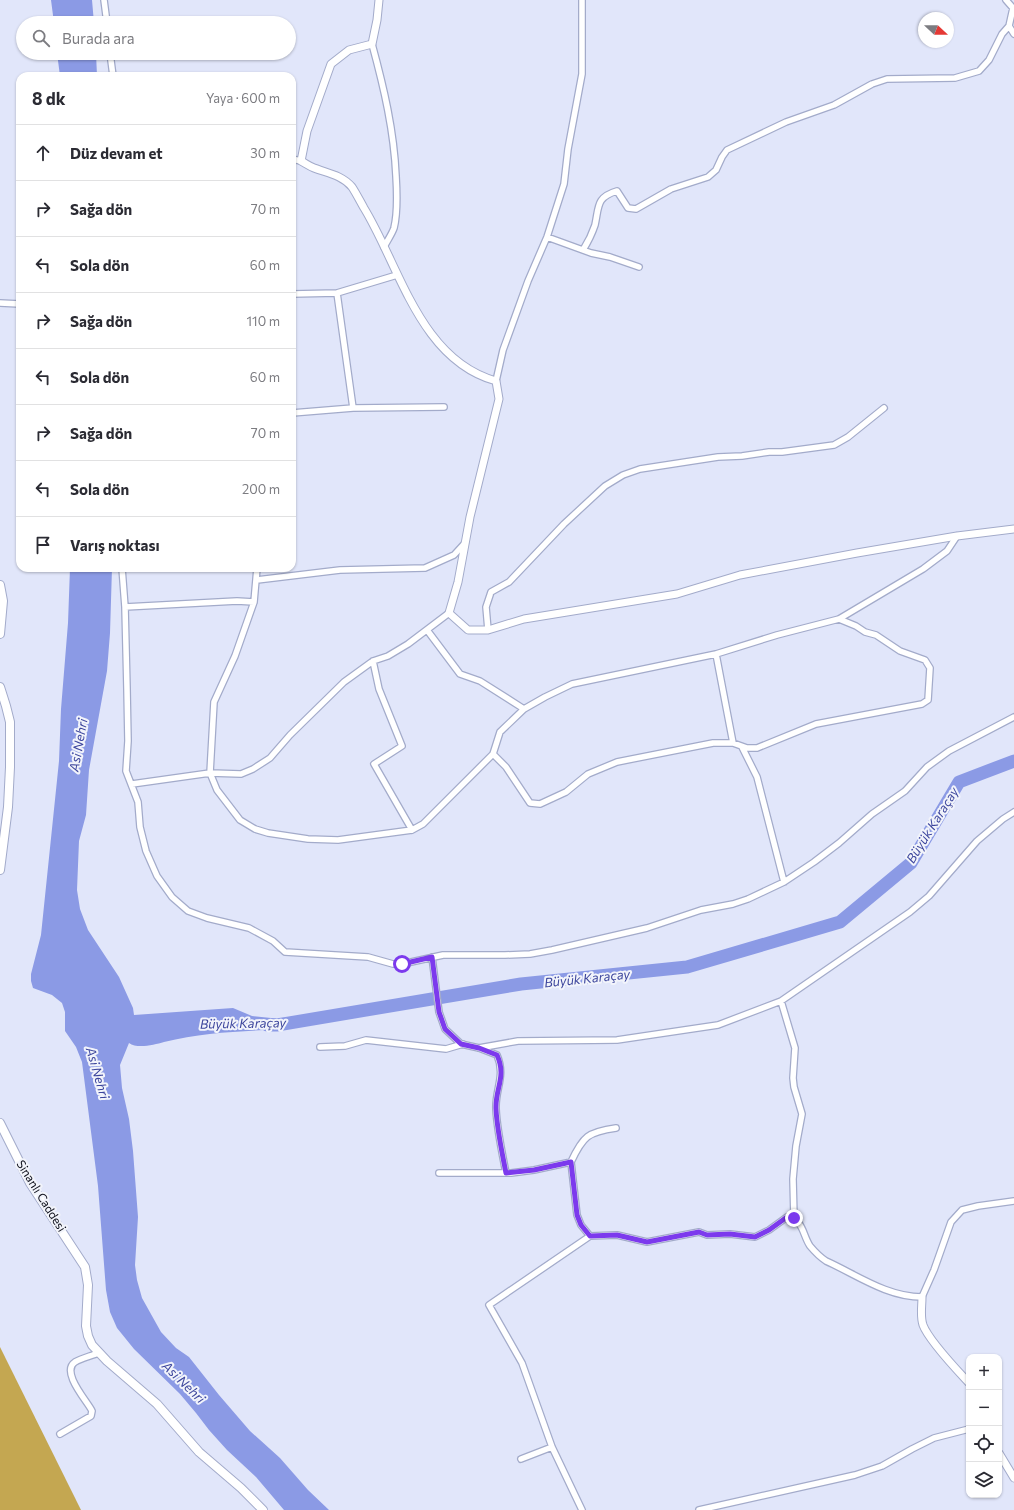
<!DOCTYPE html>
<html lang="tr">
<head>
<meta charset="utf-8">
<style>
  :root { --surface:#fff; --page:#f7f7f7; --text:#2b2b33; --muted:#7c7c81; --line:#e1e1e2 }
  body { margin:0; font-family:Commissioner,sans-serif; background:var(--page); color:var(--text) }
  .controls { position:absolute; right:12px; bottom:12px; display:grid; overflow:hidden; border-radius:8px; box-shadow:0 1px 3px #0004 }
  .controls button { width:36px; height:36px; display:grid; place-items:center; padding:0; border:0; border-bottom:1px solid var(--line); background:var(--surface); color:var(--text); font:20px sans-serif }
  .compass { position:absolute; left:918px; top:12px; width:36px; height:36px; border-radius:50%; background:var(--surface); box-shadow:0 1px 3px #0004; rotate:112deg }
  .stop { position:absolute; width:12px; height:12px; margin:-9px; border:3px solid #7c3aed; border-radius:50%; background:#fff }
  .stop.end { background:#7c3aed; border-color:#fff; box-shadow:0 1px 4px #0008 }
  .list { margin:0; padding:0; list-style:none }
  h2 { display:flex; justify-content:space-between; align-items:center; height:52px; margin:0; padding:0 16px; font-size:17px }
  h2 small { font-size:13px; font-weight:400; color:var(--muted) }
  .list li { display:grid; grid-template-columns:26px 1fr auto; gap:12px; align-items:center; box-sizing:border-box; height:56px; padding:0 16px; border-top:1px solid var(--line) }
  .list b { display:block; font-size:15px; white-space:nowrap }
  .list em { font-size:13px; font-style:normal; color:var(--muted) }
  .icon { flex:none; width:22px; height:22px; fill:none; stroke:currentColor; stroke-width:2; stroke-linecap:round; stroke-linejoin:round }
  .map { position:relative; flex:none; width:1014px; height:1510px; overflow:hidden }
  .search { position:absolute; background:var(--surface); box-shadow:0 1px 3px #0004; left:16px; top:16px; width:280px; height:44px; display:flex; align-items:center; gap:10px; box-sizing:border-box; padding:0 14px; border-radius:22px; color:var(--muted); font-size:15px }
  .panel { position:absolute; background:var(--surface); box-shadow:0 1px 3px #0004; left:16px; top:72px; width:280px; height:500px; border-radius:12px }
  .map>svg:first-child { display:block }
  .forest { fill:#c4a751 }
  .water { fill:#8b9ae5 }
  .lines { fill:none; stroke-linecap:round; stroke-linejoin:round }
  .river { stroke:#8b9ae5; stroke-width:13 }
  .minor-casing { stroke:#a3abca; stroke-width:8 }
  .tertiary-casing { stroke:#a3abca; stroke-width:9 }
  .secondary-casing { stroke:#a3abca; stroke-width:10 }
  .minor { stroke:#fff; stroke-width:5.5 }
  .tertiary { stroke:#fff; stroke-width:7 }
  .secondary { stroke:#fff; stroke-width:8 }
  .route { stroke:#7c3aed; stroke-width:5 }
  .labels { text-anchor:middle; stroke-width:4; stroke-linejoin:round; paint-order:stroke }
  .street-label { font-size:12px; fill:#0a0c17; stroke:#f2f4fb }
  .water-label { font-size:13px; font-style:italic; fill:#3d469d; stroke:#f2f4fb }
</style>
</head>
<body>
<div class="map">
<svg width="1014" height="1510" viewBox="0 0 1014 1510">
  <rect width="100%" height="100%" fill="#e1e6fa"/>
  <path class="forest" d="M0 1347 81 1510H0Z"/>
  <path class="water" d="M51 0H92L94 23H54Z
    M57 53H96L97 76H60Z
    M70 568H112L110 633 107 671 89 770 86 815 79 841 77 890 80 909 88 930 119 977 133 1008 134 1015 233 1008 252 1016 281 1019 284 1024 285 1029C244 1031 204 1032 164 1042 154 1045 137 1049 129 1043L120 1065 122 1088 129 1119 133 1151 138 1217 135 1265 137 1280 142 1298 161 1332 176 1348 189 1357 219 1395 250 1431 280 1458 308 1490 329 1510H284L256 1477 227 1450 209 1430 196 1413 180 1394 134 1349 117 1328 110 1312 106 1290 98 1186 82 1062 76 1047 65 1031V1012L62 1003 52 995 33 988 31 981V974L41 935 59 761 61 709 68 623Z"/>
  <g class="lines">
    <path class="river" d="M267 1025H277L521 984 687 967 840 922 911 863 959 782 1014 761"/>
    <defs>
      <path id="minor" d="M104 0 107 23
        M1006 0 1013 8 1009 26 1014 34
        M372 44C384 88 394 131 396 176 397 192 398 212 394 228 392 234 387 241 384 247
        M110 53 113 76
        M292 159 301 161
        M547 237 591 253 610 257 639 267
        M583 250C588 242 592 234 595 225 599 207 596 197 617 191L628 208 636 209 671 189 708 177 716 170 722 157 727 150 786 122 834 105 872 84 887 79 955 78 979 71 989 60 1002 34 1009 26
        M337 293 353 408
        M292 294 337 293 397 275
        M0 303 20 304
        M496 381 503 350 528 281 547 237 564 184 568 149 582 74V0
        M292 413 353 408 444 407
        M122 568 125 607 127 689 128 741 126 771 138 802 140 827 146 851 157 876 172 897 188 911 207 918 249 928 273 941 285 952 368 957 393 964H402L443 955H505L530 954 552 950 647 928 701 910 733 904 748 899 784 882 814 862 839 843 872 814 905 791 927 767 949 751 1014 717
        M257 568 254 602 235 656 214 702 210 773 217 790 240 820 255 829 268 833 308 839 338 840 412 830 423 824 493 754 500 732 524 709 545 697 572 684 716 654 777 635 839 619 923 569 947 551 957 536
        M257 580 340 570 425 568 454 555 465 543
        M125 607 237 601 254 602
        M427 630 460 674 480 681 524 709
        M488 630 486 607 491 592 509 582 564 524 605 486 623 475 640 469 718 457 742 456 769 452H782L834 445 848 437 884 408
        M716 654 733 743
        M373 661 379 689 402 746 374 764 412 830
        M742 747 757 777 784 882
        M493 754 506 767 530 803 540 804 566 792 588 774 617 762 713 743H733L747 748H757L816 724 922 704 928 700 930 668 925 660 900 651 876 635 865 632 856 626 839 619
        M132 784 210 773 241 774 253 769 270 758 290 735 344 682 373 661 388 656 408 644 449 613
        M432 957 439 1012 445 1029 461 1044 479 1048 497 1055C506 1076 495 1089 496 1109 497 1130 502 1152 506 1173
        M781 1001 795 1048 793 1078 794 1087 802 1114 796 1146 793 1179 794 1218
        M320 1047 345 1046 366 1040 446 1049 463 1044
        M479 1048 518 1041 617 1040 718 1025 781 1001 910 912 929 896 977 841 1003 819 1014 812
        M571 1162C583 1136 588 1132 616 1128
        M439 1173H511L534 1170 571 1162 577 1215 581 1225 590 1236 617 1235 647 1242 699 1232 707 1235 730 1234 755 1237 769 1230 787 1217C804 1220 802 1234 810 1246 815 1252 820 1257 826 1261 857 1275 887 1297 922 1297L934 1270 951 1222 962 1210 978 1206 1014 1201
        M60 1434 91 1416 92 1411C88 1402 60 1372 75 1362 82 1358 91 1356 98 1353
        M521 1459 552 1447
        M582 1510 552 1447 522 1363 489 1305 590 1236
        M699 1510 855 1475 882 1466 912 1449 934 1438 969 1429"/>
      <path id="tertiary" d="M379 0 377 20 372 44 349 50 331 64 307 131 301 161C305 163 309 166 314 168 327 173 342 175 352 187 356 193 360 201 364 208 400 267 420 360 496 381L499 399 470 517 458 582 449 613 468 630H488L524 619 677 594 740 575 857 553 957 536 1014 529
        M922 1297C922 1307 920 1316 923 1325 929 1341 957 1370 969 1383
        M999 1453 1014 1478"/>
      <path id="secondary" d="M0 585 3 601 0 634
        M0 687 6 706 10 722V767L8 807 0 870
        M0 1123 30 1183 85 1267 88 1285 86 1326 88 1336 92 1345 107 1361 157 1404 199 1452 241 1488 263 1510"/>
    </defs>
    <use href="#minor" class="minor-casing"/>
    <use href="#tertiary" class="tertiary-casing"/>
    <use href="#secondary" class="secondary-casing"/>
    <use href="#minor" class="minor"/>
    <use href="#tertiary" class="tertiary"/>
    <use href="#secondary" class="secondary"/>
  </g>
  <g class="lines">
    <path class="route" d="M402 964 432 957 439 1012 445 1029 461 1044 479 1048 497 1055C507 1077 495 1088 496 1109 497 1130 502 1152 506 1173L534 1170 571 1162 577 1215 581 1225 590 1236 617 1235 647 1242 699 1232 707 1235 730 1234 755 1237 769 1230 787 1217 794 1218"/>
  </g>
  <g class="labels">
    <g class="street-label">
      <text transform="translate(41 1196) rotate(58)" y="4">Sinanlı Caddesi</text>
    </g>
    <g class="water-label">
      <text transform="translate(78 745) rotate(-80)" y="5">Asi Nehri</text>
      <text transform="translate(932 825) rotate(-58)" y="5">Büyük Karaçay</text>
      <text transform="translate(587 978) rotate(-6)" y="5">Büyük Karaçay</text>
      <text transform="translate(243 1023) rotate(-1)" y="5">Büyük Karaçay</text>
      <text transform="translate(98 1073) rotate(74)" y="5">Asi Nehri</text>
      <text transform="translate(184 1382) rotate(44)" y="5">Asi Nehri</text>
    </g>
  </g>
</svg>
<div class="controls">
<button>+</button>
<button>−</button>
<button><svg class="icon" aria-label="locate" viewBox="0 0 24 24"><circle cx="12" cy="12" r="6"/><path d="M12 2v4M12 18v4M2 12h4M18 12h4"/></svg></button>
<button><svg class="icon" aria-label="layers" viewBox="0 0 24 24"><path d="M12 4l9 5-9 5-9-5zM3 14l9 5 9-5"/></svg></button>
</div>
<svg class="compass" viewBox="-18 -18 36 36"><path d="M0-13l5 13h-10z" fill="#e53935"/><path d="M0 13l5-13h-10z" fill="#7c7c81"/></svg>
<div class="stop" style="left:402px;top:964px"></div>
<div class="stop end" style="left:794px;top:1218px"></div>
<div class="search"><svg class="icon" aria-label="search" viewBox="0 0 24 24"><circle cx="10" cy="10" r="6"/><path d="M15 15l6 6"/></svg>Burada ara</div>
<section class="panel">
<h2>8 dk<small>Yaya · 600 m</small></h2>
<ul class="list">
<li><svg class="icon" aria-label="ahead" viewBox="0 0 24 24"><path d="M12 20V5M6 11l6-6 6 6"/></svg><div><b>Düz devam et</b></div><em>30 m</em></li>
<li><svg class="icon" aria-label="right" viewBox="0 0 24 24"><path d="M7 20v-9h11M14 6l5 5-5 5"/></svg><div><b>Sağa dön</b></div><em>70 m</em></li>
<li><svg class="icon" aria-label="left" viewBox="0 0 24 24"><path d="M17 20v-9H6M10 6l-5 5 5 5"/></svg><div><b>Sola dön</b></div><em>60 m</em></li>
<li><svg class="icon" aria-label="right" viewBox="0 0 24 24"><path d="M7 20v-9h11M14 6l5 5-5 5"/></svg><div><b>Sağa dön</b></div><em>110 m</em></li>
<li><svg class="icon" aria-label="left" viewBox="0 0 24 24"><path d="M17 20v-9H6M10 6l-5 5 5 5"/></svg><div><b>Sola dön</b></div><em>60 m</em></li>
<li><svg class="icon" aria-label="right" viewBox="0 0 24 24"><path d="M7 20v-9h11M14 6l5 5-5 5"/></svg><div><b>Sağa dön</b></div><em>70 m</em></li>
<li><svg class="icon" aria-label="left" viewBox="0 0 24 24"><path d="M17 20v-9H6M10 6l-5 5 5 5"/></svg><div><b>Sola dön</b></div><em>200 m</em></li>
<li><svg class="icon" aria-label="arrive" viewBox="0 0 24 24"><path d="M6 21V4h12l-3 4 3 4H6"/></svg><div><b>Varış noktası</b></div></li>
</ul>
</section>
</div>
</body>
</html>
